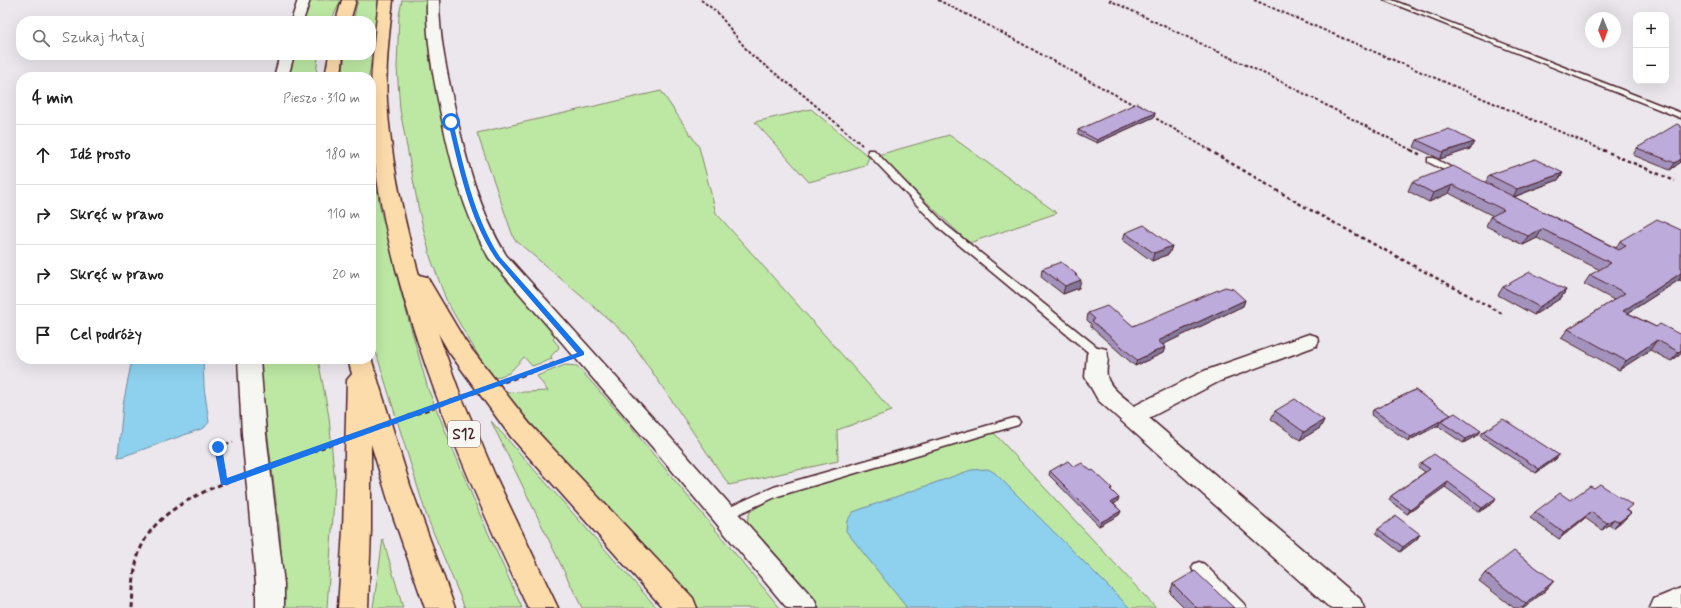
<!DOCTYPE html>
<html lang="pl">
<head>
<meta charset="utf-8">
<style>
  :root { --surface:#fff; --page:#f6f6f6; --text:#222; --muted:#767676; --line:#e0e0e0 }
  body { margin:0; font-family:Mynerve,sans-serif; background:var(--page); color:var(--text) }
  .controls { position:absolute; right:12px; top:12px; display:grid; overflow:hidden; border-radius:8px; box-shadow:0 4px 16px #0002 }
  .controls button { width:36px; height:36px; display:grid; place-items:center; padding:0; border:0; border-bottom:1px solid var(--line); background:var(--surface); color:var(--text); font:20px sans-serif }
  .compass { position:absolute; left:1585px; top:12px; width:36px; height:36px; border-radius:50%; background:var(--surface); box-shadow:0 4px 16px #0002; rotate:179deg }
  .stop { position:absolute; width:12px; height:12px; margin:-9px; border:3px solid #1a73e8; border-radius:50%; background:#fff }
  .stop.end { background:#1a73e8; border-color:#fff; box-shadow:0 1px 4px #0008 }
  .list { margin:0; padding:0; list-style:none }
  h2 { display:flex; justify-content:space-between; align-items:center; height:52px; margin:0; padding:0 16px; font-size:17px }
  h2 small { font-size:13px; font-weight:400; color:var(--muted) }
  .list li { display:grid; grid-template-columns:26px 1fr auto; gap:12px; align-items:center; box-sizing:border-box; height:60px; padding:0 16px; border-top:1px solid var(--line) }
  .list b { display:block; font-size:15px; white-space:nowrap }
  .list em { font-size:13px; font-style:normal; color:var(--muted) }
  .icon { flex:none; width:22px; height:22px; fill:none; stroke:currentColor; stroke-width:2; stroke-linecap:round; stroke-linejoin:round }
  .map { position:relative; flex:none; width:1681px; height:608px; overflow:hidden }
  .search { position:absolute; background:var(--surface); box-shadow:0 4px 16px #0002; left:16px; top:16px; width:360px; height:44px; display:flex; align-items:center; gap:10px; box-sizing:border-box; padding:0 14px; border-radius:16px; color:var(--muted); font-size:15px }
  .panel { position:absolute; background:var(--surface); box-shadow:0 4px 16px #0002; left:16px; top:72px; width:360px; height:292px; border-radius:16px }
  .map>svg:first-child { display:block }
  .green { fill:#bde8a4; stroke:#848468 }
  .water { fill:#8dd1ee; stroke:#728aa0 }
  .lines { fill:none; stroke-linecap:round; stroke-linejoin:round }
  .lane-casing { stroke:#4a1f2b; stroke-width:3 }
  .street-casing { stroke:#4a1f2b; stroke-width:3 }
  .highway-casing { stroke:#4a1f2b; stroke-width:3 }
  .path-far2 { stroke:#4a1f2b; stroke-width:2; stroke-dasharray:3 2; stroke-linecap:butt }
  .path-far1 { stroke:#4a1f2b; stroke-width:2.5; stroke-dasharray:3.5 3; stroke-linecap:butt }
  .path { stroke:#4a1f2b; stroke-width:3; stroke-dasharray:5 3.5; stroke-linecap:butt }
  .lane { fill:#f6f6f2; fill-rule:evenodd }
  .street { fill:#f6f6f2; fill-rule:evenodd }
  .highway { fill:#fddcac; fill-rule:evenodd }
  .path-bridge { stroke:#4a1f2b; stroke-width:3; stroke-dasharray:5 3.5; stroke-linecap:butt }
  .wall { fill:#a393bc; stroke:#4a1f2b }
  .shaded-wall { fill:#847899; stroke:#4a1f2b }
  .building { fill:#bdabdb; stroke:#4a1f2b }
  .route { fill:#1a73e8 }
  .labels { text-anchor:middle; stroke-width:3; stroke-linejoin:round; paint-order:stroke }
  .shield { fill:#f6f6f2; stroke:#7e6067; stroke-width:1 }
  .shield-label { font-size:15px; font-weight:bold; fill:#4a1f2b }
</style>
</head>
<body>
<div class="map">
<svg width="1681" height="608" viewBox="0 0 1681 608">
  <rect width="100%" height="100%" fill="#ebe7ed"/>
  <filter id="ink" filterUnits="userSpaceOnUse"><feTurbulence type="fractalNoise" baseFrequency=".025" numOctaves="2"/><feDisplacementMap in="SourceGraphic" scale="8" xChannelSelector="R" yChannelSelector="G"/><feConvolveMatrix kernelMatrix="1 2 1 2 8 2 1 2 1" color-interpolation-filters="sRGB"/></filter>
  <g filter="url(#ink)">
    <path class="green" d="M309 0H341L331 21H302Z
      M358 0H381L377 17 369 77H342L345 55H371V21H353Z
      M402 0H427L430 63 444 125 456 178 482 245 500 271 556 336 553 339 558 345 559 348 551 356 552 359 532 366 524 357 509 373 492 379 447 302 431 259 419 211 400 110 397 67 399 16Z
      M293 55H318L316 77H287Z
      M661 91 699 147 716 213 892 411 837 430 838 461 729 485 627 335 514 239 477 133Z
      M811 109 869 157 865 166 809 182 755 122Z
      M949 135 1057 213 969 243 878 155Z
      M371 147 380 208 400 289 428 389 481 517 522 608H465L427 517 371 336Z
      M258 359H318L329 417 335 484 327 608H284L280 532Z
      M565 365 577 366 620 414 780 608H697L504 393 548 391 537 376Z
      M491 421 657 608H582Z
      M993 432 1156 608H811L771 551 749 526 747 520 750 512 770 499Z
      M383 539 403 608H373Z"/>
    <path class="water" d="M132 359H203L204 387 209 422 204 428 124 456 118 457 123 405Z
      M988 469 995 473 1130 608H907L846 531 847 521 853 512 971 470Z"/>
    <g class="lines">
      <defs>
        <path id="lane" d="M1384 0H1392L1681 113V118Z
          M868 150H874L946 225 1102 351 1103 354 1102 357H1094L940 229 868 154Z
          M1428 158H1434L1463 174 1459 177 1456 176 1428 162Z
          M1014 418 1018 419 1020 422 1018 425 778 496 723 521 719 520 717 516 719 512 774 487Z
          M1199 562 1204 564 1244 604 1246 608H1230L1194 572 1192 568 1194 564Z"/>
        <path id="street" d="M298 0H310L303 21H291Z
          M427 0H439C439 37 447 73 455 109 466 160 479 210 506 255L670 437 814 599 818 608H787L654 449 489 258C462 210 450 159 439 105 432 70 426 36 427 0Z
          M280 55H294L288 77H274Z
          M1309 334 1316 336 1319 341 1316 346 1220 381 1149 418 1360 599 1364 608H1330L1098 400 1085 377 1087 354 1090 349 1098 347 1106 349C1111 358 1105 366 1107 376 1109 388 1126 398 1134 406L1204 371Z
          M238 359H260L266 434 284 584V608H256V584L242 434Z
          M1681 588V608H1650L1654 599Z"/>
        <path id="highway" d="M342 0H356L350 21H336Z
          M379 0H393C389 34 385 67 387 101 391 160 403 218 419 275L427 277 465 341 529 423 693 598 697 608H663L511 437 449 352 438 333 459 391 494 473 558 608H528C483 515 442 420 411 321 389 250 371 174 371 99 371 65 375 33 379 0Z
          M329 55H343L341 77H325Z
          M371 358 410 485 455 608H425L393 516 371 444V530L368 608H338L343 530 347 380 352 374 348 359H371Z"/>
      </defs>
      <use href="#lane" class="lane-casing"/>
      <use href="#street" class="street-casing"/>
      <use href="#highway" class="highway-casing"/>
      <path class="path-far2" d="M701 0 717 12 750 54 802 94 862 145
        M938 0 982 22 1136 106
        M1109 0 1284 83 1413 151
        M1254 0 1605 151
        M1152 116 1211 151"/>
      <path class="path-far1" d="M1209 150 1305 207 1503 314
        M1411 150 1421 155
        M1603 150 1675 181"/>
      <path class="path" d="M534 371 564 360
        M132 608C133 591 133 573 138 556 150 516 189 498 224 483L218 447 233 442"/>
      <use href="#lane" class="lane"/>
      <use href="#street" class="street"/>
      <use href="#highway" class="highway"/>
      <path class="path-bridge" d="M224 483 534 371"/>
    </g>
    <path class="wall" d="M1155 113 1154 117 1097 143 1078 134V130Z
      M1681 126V162L1670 170 1633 155 1637 148Z
      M1417 140 1474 142 1470 149 1440 159 1414 147Z
      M1563 173 1558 180 1514 197 1616 248 1620 241 1681 230V281L1679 280 1628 313 1656 327 1681 335V354L1671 361 1650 350 1619 370 1561 338 1568 329 1614 300 1584 284 1590 275 1600 270 1537 238 1523 245 1486 226 1490 217 1493 216 1449 193 1429 202 1408 191 1412 182H1486L1489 175Z
      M1125 233 1172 246 1169 254 1152 261 1123 240Z
      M1042 269 1076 274V275L1079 288 1063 294 1041 277Z
      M1503 287 1566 290 1561 298 1534 315 1498 295Z
      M1245 300 1243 306 1162 345 1165 347 1163 353 1135 366 1091 327V324L1087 320 1088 313 1114 312 1133 326Z
      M1415 390 1478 435 1463 443 1438 426 1439 425 1408 441 1371 415 1373 410Z
      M1275 411 1324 420 1320 428 1300 440 1271 419Z
      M1483 432 1556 459 1536 473 1480 436Z
      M1421 463 1493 503 1479 512 1445 487 1407 514 1389 500 1391 496 1425 472 1418 467Z
      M1074 467 1091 471 1112 488 1111 490 1119 498 1117 502 1114 504 1121 511 1119 515 1099 526 1049 475 1050 471Z
      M1570 500 1627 510 1631 513 1625 519 1613 528 1609 525 1602 530 1585 518 1559 539 1530 518 1535 512Z
      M1378 529 1420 534 1417 539 1400 552 1376 533Z
      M1485 573 1547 589 1524 608H1514L1479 581Z
      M1173 584 1234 608H1185L1170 593Z"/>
    <path class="shaded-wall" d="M1155 113 1154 117 1097 143V140Z
      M1474 142 1470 149 1440 159 1443 152Z
      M1681 159V162L1670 170 1675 163Z
      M1563 173 1558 180 1513 197 1517 189Z
      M1453 185 1449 193 1429 202 1433 193Z
      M1542 229 1537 238 1523 245 1528 236Z
      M1172 246 1169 254 1152 261 1154 253Z
      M1681 273V276L1679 280 1617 320 1623 311Z
      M1076 274 1075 282 1081 280 1079 288 1063 294 1065 286Z
      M1566 290 1561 298 1534 315 1539 307Z
      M1245 300 1243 306 1156 348 1158 341Z
      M1657 340 1650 350 1619 370 1626 361Z
      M1165 347 1163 353 1135 366 1137 360Z
      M1681 350V354L1671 361 1679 352Z
      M1451 415 1440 421 1439 425 1408 441 1411 437Z
      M1324 420 1320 428 1300 440 1304 432Z
      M1481 431 1478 435 1463 443 1466 439Z
      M1559 455 1556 459 1536 473 1539 469Z
      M1448 482 1445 487 1407 514 1410 510Z
      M1119 498 1117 502 1110 506 1111 502Z
      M1496 498 1493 503 1479 512 1482 508Z
      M1121 511 1119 515 1099 526 1101 522Z
      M1591 512 1585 518 1559 539 1564 533Z
      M1631 513 1625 519 1613 528 1619 522Z
      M1614 519 1609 525 1602 530 1607 523Z
      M1420 534 1417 539 1400 552 1403 547Z
      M1554 581 1547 589 1524 608H1522L1526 604Z"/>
    <path class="building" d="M1137 103 1155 113 1097 140 1078 130Z
      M1677 124 1681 126V159L1675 163 1637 148Z
      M1449 129 1474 142 1443 152 1417 140Z
      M1535 159 1563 173 1517 189 1489 175Z
      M1453 166 1619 250 1626 246 1620 241 1657 219 1681 230V273L1623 311 1656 327 1660 324 1681 335V350L1679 352 1657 340 1626 361 1568 329 1625 293 1590 275 1611 263 1542 229 1528 236 1490 217 1504 210 1453 185 1433 193 1412 182Z
      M1144 225 1172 246 1154 253 1125 233Z
      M1061 262 1076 274 1075 275 1081 280 1065 286 1042 269Z
      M1530 272 1566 290 1539 307 1503 287Z
      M1225 287 1233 289 1245 300 1158 341 1165 347 1137 360 1092 321 1095 319 1088 313 1107 306 1114 312 1116 311 1133 326Z
      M1415 390 1451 415 1411 437 1373 410Z
      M1295 399 1324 420 1304 432 1275 411Z
      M1455 413 1481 431 1466 439 1440 421Z
      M1503 419 1559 455 1539 469 1483 432Z
      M1434 454 1496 498 1482 508 1448 482 1410 510 1391 496 1430 469 1421 463Z
      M1068 461 1074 467 1082 463 1091 471 1093 470 1112 488 1110 489 1119 498 1111 502 1121 511 1101 522 1050 471Z
      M1600 484 1632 505 1626 510 1631 513 1619 522 1614 519 1607 523 1591 512 1564 533 1535 512 1560 493 1570 500 1590 486 1594 488Z
      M1396 516 1420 534 1403 547 1378 529Z
      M1514 551 1554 581 1526 604 1485 573Z
      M1195 571 1234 608H1197L1173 584Z"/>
  </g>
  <path class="route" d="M451 121 453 122C464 168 474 217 500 257L584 352V355L227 485H221L214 447 215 445 218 444 222 447 227 478 577 353 496 259C469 219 459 168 448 122Z"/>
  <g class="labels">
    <rect class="shield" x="448" y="421" width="32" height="26" rx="3"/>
    <g class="shield-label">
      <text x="464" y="439">S12</text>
    </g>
  </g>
</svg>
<div class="controls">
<button>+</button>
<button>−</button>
</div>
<svg class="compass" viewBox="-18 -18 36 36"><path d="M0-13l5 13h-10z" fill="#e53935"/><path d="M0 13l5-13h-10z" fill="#767676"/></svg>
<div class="stop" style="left:451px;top:122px"></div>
<div class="stop end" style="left:218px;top:447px"></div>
<div class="search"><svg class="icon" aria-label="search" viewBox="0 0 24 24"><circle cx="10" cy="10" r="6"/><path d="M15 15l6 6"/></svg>Szukaj tutaj</div>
<section class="panel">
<h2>4 min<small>Pieszo · 310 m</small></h2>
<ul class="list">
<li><svg class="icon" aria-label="ahead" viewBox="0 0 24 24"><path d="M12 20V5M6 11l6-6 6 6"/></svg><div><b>Idź prosto</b></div><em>180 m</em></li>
<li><svg class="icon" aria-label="right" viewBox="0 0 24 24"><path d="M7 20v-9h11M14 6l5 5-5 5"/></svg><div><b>Skręć w prawo</b></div><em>110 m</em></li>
<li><svg class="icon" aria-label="right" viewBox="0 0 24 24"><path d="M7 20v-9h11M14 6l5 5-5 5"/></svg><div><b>Skręć w prawo</b></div><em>20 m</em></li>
<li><svg class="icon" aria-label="arrive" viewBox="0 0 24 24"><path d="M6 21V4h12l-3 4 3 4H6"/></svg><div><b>Cel podróży</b></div></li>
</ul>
</section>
</div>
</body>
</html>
